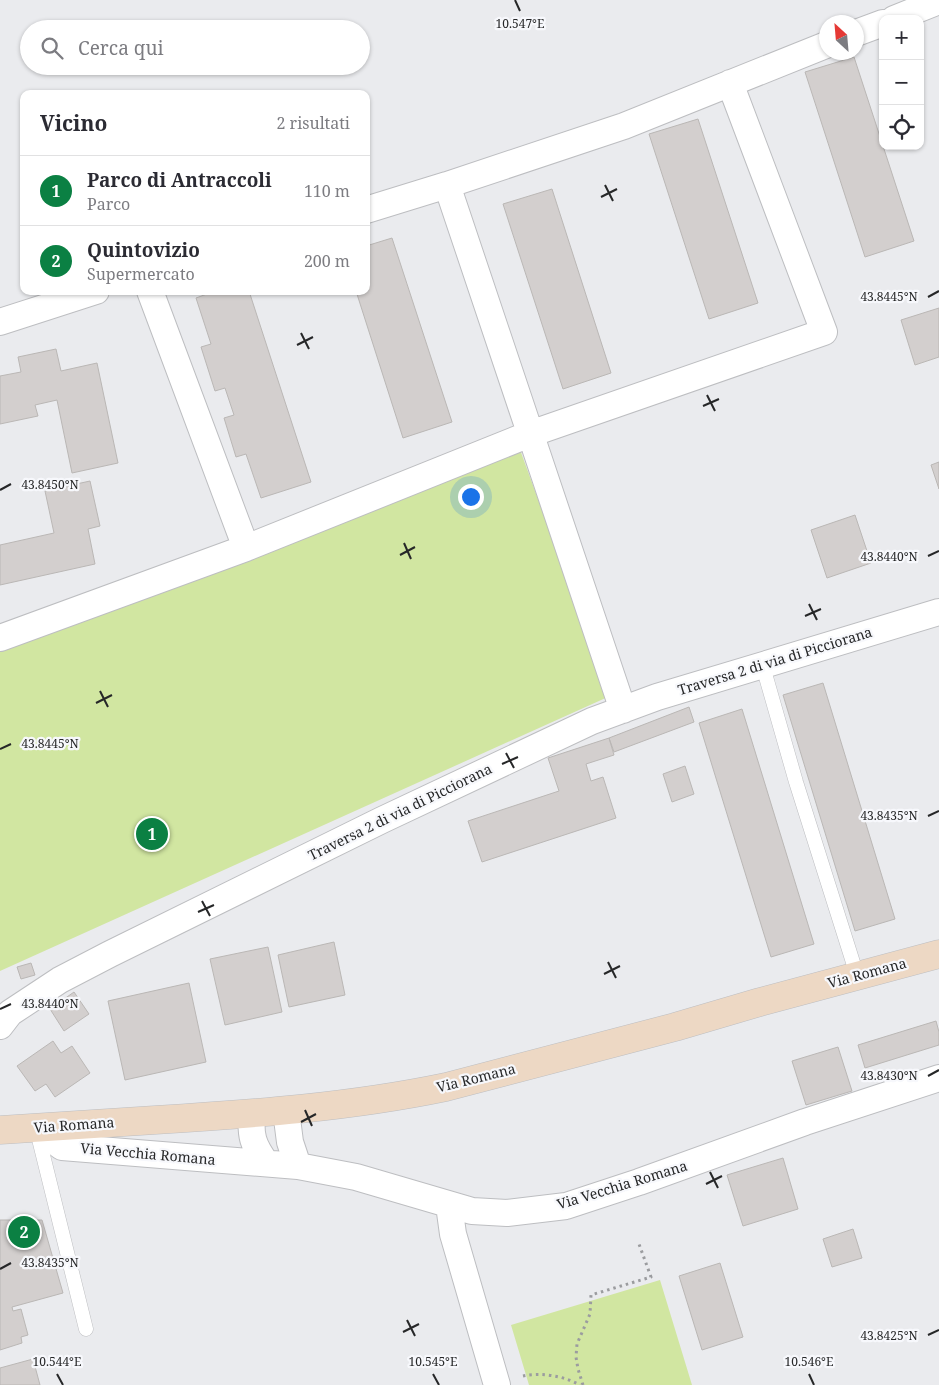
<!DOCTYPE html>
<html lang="it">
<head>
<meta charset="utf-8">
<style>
  :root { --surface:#fff; --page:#f7f7f7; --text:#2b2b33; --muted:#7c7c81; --line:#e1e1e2; --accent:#0b8043 }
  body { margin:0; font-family:"Noto Serif",serif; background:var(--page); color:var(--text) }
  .controls { position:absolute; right:15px; top:15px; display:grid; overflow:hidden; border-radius:10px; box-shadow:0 1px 4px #0004 }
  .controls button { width:45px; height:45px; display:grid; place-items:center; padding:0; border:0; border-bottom:1px solid var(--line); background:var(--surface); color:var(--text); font:25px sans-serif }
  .compass { position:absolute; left:819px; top:15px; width:45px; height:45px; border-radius:50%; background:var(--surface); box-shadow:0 1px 4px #0004; rotate:334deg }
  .you { position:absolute; left:470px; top:496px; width:18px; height:18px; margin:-12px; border:4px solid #fff; border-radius:50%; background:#1a73e8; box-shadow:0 0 0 8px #1a73e833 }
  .badge { display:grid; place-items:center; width:32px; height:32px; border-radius:50%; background:var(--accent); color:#fff; font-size:16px; font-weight:700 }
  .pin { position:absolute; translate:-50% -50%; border:2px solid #fff; box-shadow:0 1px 5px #0006 }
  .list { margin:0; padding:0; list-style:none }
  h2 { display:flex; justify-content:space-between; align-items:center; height:65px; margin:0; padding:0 20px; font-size:21px }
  h2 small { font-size:16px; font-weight:400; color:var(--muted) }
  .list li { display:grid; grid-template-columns:32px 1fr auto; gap:15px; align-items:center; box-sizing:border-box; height:70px; padding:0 20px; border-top:1px solid var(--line) }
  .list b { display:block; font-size:19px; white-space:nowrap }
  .list p { margin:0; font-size:16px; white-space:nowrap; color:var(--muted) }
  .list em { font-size:16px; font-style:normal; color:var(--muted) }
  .icon { flex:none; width:28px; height:28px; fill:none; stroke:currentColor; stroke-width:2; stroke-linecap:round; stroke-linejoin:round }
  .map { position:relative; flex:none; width:939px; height:1385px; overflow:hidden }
  .search { position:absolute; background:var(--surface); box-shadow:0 1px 4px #0004; left:20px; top:20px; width:350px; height:55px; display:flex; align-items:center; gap:12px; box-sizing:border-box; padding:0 18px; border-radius:28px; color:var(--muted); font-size:19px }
  .panel { position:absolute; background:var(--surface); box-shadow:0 1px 4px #0004; left:20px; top:90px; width:350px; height:205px; border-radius:10px }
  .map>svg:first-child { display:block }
  .green { fill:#d1e6a1 }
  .building { fill:#d3cfce; stroke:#bab7b5 }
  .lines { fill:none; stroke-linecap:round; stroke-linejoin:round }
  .service-casing { stroke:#bdbec1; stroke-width:15 }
  .minor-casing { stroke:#bdbec1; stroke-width:28 }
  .secondary-casing { stroke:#bdbec1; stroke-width:29 }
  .path { stroke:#9b9c9f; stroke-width:3; stroke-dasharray:2.5 4; stroke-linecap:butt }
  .service { stroke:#fff; stroke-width:14 }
  .minor { stroke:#fff; stroke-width:26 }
  .secondary { stroke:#edd8c4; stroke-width:28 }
  .ticks { fill:none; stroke:#262728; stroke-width:2 }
  .labels { text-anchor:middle; stroke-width:4.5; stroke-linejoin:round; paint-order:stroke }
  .street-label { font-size:14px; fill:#262728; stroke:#f7f8fc }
  .ticks-label { font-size:12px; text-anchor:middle; fill:#262728; stroke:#f7f8fc; stroke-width:4.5; stroke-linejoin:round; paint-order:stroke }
</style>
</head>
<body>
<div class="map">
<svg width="939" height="1385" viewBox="0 0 939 1385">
  <rect width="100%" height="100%" fill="#eaebee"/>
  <path class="green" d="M519 447 610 696 0 971V652Z
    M660 1280 692 1385H529L511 1325Z"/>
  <path class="building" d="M854 57 914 241 865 257 805 72Z
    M698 119 758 303 709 319 649 134Z
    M552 189 611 373 563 389 503 204Z
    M392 238 452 422 403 438 356 291H366V246Z
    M215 291H249L311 482 261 498 246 454 236 457 224 418 234 415 225 388 215 391 201 347 211 344 196 298Z
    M939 308V357L915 365 901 320Z
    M56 349 61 371 97 363 118 463 72 473 57 400 35 405 38 416 0 424V376L21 372 18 357Z
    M939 462V489L931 465Z
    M90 481 100 526 88 529 95 564 0 585V545L54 533 45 491Z
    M855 515 871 563 827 578 811 530Z
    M823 683 895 919 855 931 783 695Z
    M689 707 694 722 614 752 609 738Z
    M742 709 814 944 771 957 699 723Z
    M609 738 614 755 586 764 591 781 603 777 616 818 482 862 468 821 559 791 548 758Z
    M685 766 694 794 672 802 663 774Z
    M334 942 345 995 289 1007 278 955Z
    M268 947 282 1012 225 1025 210 959Z
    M31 963 35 975 21 979 17 967Z
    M189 983 206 1062 125 1080 108 1001Z
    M74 992 89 1014 64 1031 50 1009Z
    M936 1021 939 1032V1045L865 1068 858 1045Z
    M53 1041 61 1053 72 1046 90 1073 55 1097 46 1084 35 1091 17 1066Z
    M838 1047 852 1091 806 1105 792 1061Z
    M783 1158 798 1209 743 1226 727 1175Z
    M0 1220H42L63 1293 12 1307 13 1311 21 1309 28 1335 21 1337 22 1343 0 1350Z
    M853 1229 862 1258 832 1267 823 1239Z
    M720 1263 743 1337 702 1350 679 1276Z
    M33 1359 40 1385H0V1368Z"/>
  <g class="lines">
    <defs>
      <path id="service" d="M766 677 796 782 857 975
        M37 1131 86 1329"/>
      <path id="minor" d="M894 19 939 1
        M856 33 883 23
        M447 185 623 710
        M366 210 447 185 624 126 826 45
        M150 291 246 548
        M0 322 96 291
        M0 638 246 548 530 434 824 332 730 83
        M0 1026 10 1013 60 980 110 954 382 820 592 721 657 697 939 612
        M286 1111 290 1142 298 1166
        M252 1113C250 1136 253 1145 266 1163
        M36 1128 62 1147 298 1166 356 1177 472 1211 507 1213 566 1206 639 1182 805 1122 939 1078
        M449 1205 453 1234 497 1385"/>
      <path id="secondary" d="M0 1130C52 1127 104 1123 155 1120 253 1114 350 1107 446 1087L675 1027 760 1002 939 954"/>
    </defs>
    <use href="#service" class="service-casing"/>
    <use href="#minor" class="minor-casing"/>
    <use href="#secondary" class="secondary-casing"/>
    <path class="path" d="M523 1376C541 1372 564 1376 580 1385
      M583 1385 578 1369 576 1357 577 1344 590 1314 591 1295 651 1277 639 1244"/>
    <use href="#service" class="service"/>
    <use href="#minor" class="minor"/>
    <use href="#secondary" class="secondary"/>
  </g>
  <path class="ticks" d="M515 0 520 11M605 185 613 201M601 197 617 189M928 297 939 291M301 333 309 349M297 345 313 337M707 395 715 411M703 406 719 399M0 490 11 484M404 543 411 559M400 555 415 547M928 556 939 551M809 604 817 620M805 616 821 609M100 691 108 707M96 703 112 695M0 749 11 744M506 753 514 768M502 764 518 757M928 816 939 811M202 901 210 916M198 912 214 905M608 962 616 978M604 974 620 966M0 1009 11 1004M928 1076 939 1070M305 1110 312 1126M301 1122 316 1114M710 1172 718 1188M706 1184 722 1176M0 1269 11 1263M407 1320 415 1336M403 1332 419 1324M928 1335 939 1330M57 1374 63 1385M433 1374 439 1385M809 1374 814 1385"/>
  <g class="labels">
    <g class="street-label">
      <text transform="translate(775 661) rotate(-17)" y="5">Traversa 2 di via di Picciorana</text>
      <text transform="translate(400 812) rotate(-26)" y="5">Traversa 2 di via di Picciorana</text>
      <text transform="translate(867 973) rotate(-15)" y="5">Via Romana</text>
      <text transform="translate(476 1078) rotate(-14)" y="5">Via Romana</text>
      <text transform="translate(74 1125) rotate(-4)" y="5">Via Romana</text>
      <text transform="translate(148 1154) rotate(5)" y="5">Via Vecchia Romana</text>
      <text transform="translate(622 1185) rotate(-17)" y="5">Via Vecchia Romana</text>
    </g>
  </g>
  <g class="ticks-label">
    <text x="520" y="28">10.547°E</text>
    <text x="889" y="301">43.8445°N</text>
    <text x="50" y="489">43.8450°N</text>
    <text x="889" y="561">43.8440°N</text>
    <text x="50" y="748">43.8445°N</text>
    <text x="889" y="820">43.8435°N</text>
    <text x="50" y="1008">43.8440°N</text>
    <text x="889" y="1080">43.8430°N</text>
    <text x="50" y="1267">43.8435°N</text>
    <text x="889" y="1340">43.8425°N</text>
    <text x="57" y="1366">10.544°E</text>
    <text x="433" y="1366">10.545°E</text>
    <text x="809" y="1366">10.546°E</text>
  </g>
</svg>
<div class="controls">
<button>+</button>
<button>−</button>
<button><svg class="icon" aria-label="locate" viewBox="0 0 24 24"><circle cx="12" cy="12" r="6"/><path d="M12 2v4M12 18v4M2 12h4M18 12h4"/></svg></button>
</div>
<svg class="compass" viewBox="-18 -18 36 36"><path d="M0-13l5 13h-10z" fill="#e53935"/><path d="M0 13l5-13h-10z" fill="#7c7c81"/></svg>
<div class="you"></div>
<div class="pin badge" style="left:152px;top:834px">1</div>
<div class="pin badge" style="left:24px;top:1232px">2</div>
<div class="search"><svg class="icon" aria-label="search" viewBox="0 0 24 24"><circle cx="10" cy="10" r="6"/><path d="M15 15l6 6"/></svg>Cerca qui</div>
<section class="panel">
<h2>Vicino<small>2 risultati</small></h2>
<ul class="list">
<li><span class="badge">1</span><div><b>Parco di Antraccoli</b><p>Parco</p></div><em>110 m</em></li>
<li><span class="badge">2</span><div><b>Quintovizio</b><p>Supermercato</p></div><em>200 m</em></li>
</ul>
</section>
</div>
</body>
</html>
